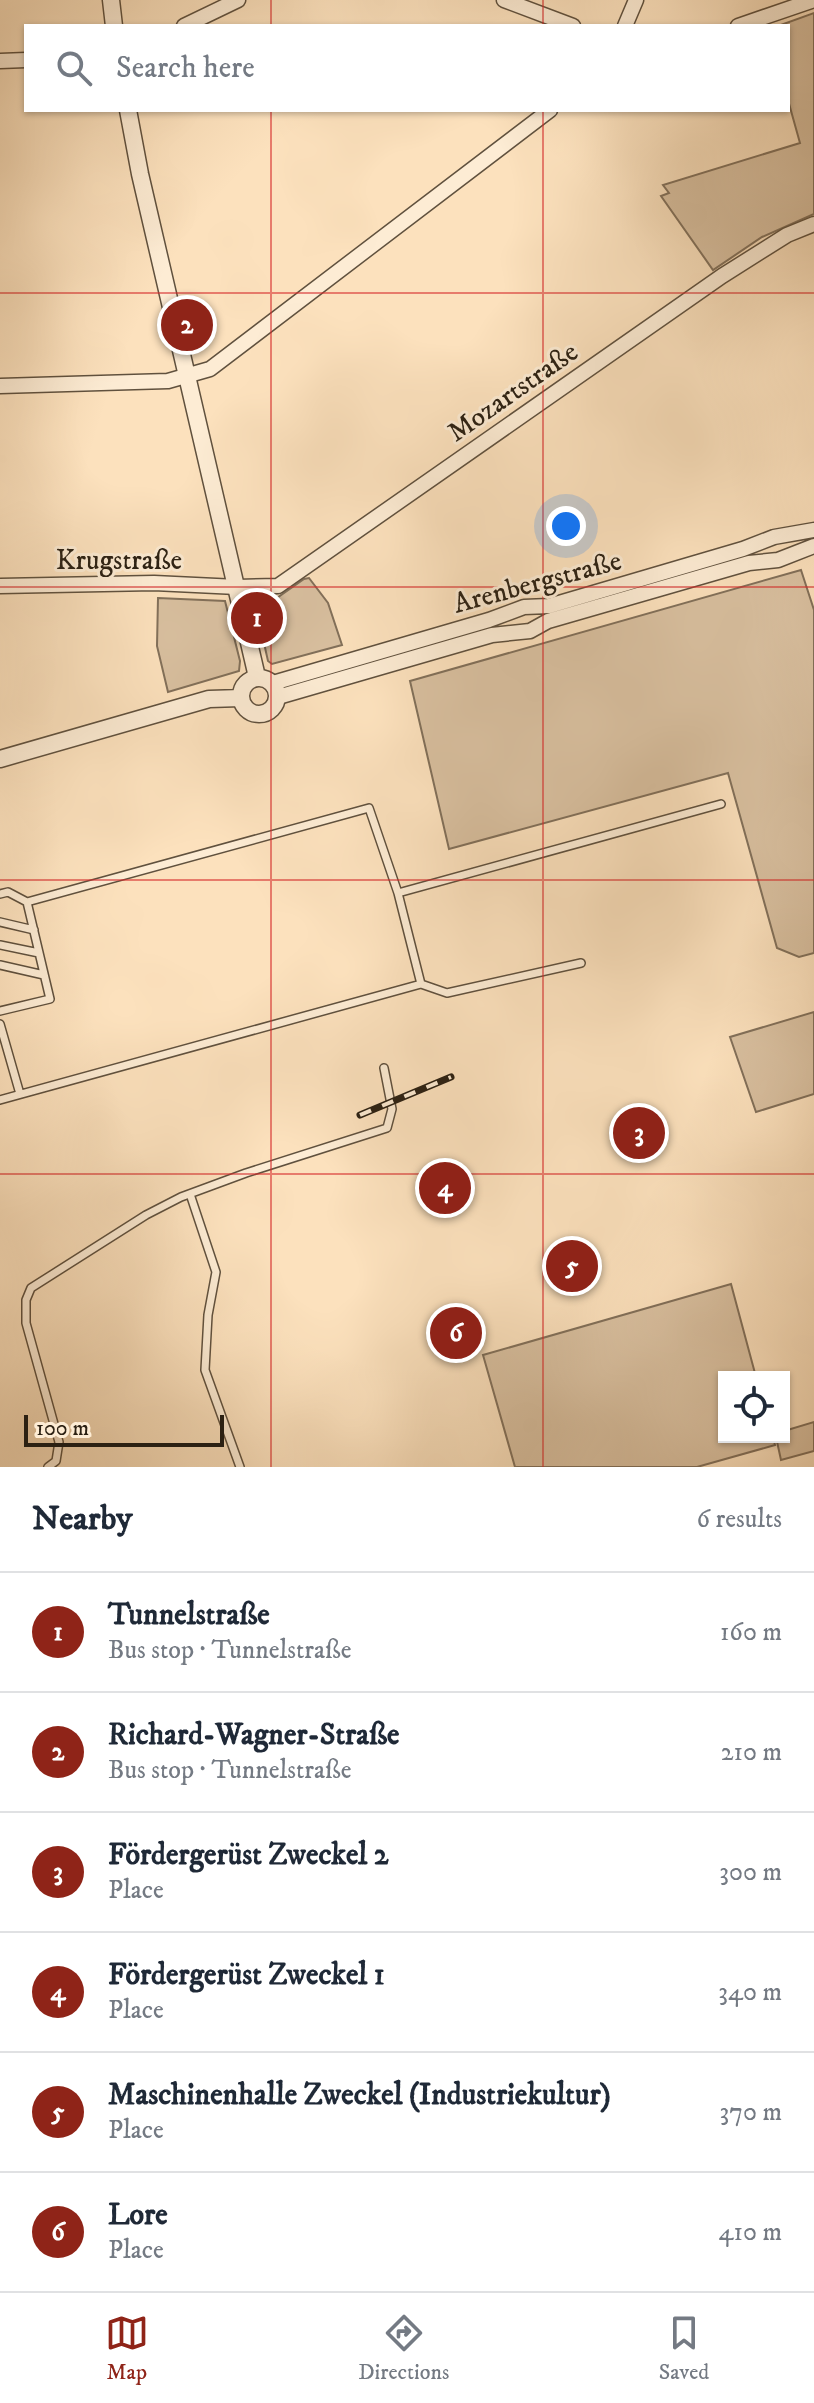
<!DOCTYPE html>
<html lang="en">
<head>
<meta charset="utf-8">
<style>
  :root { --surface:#fff; --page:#f6f6f7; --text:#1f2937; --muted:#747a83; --line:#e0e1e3; --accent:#8f2418 }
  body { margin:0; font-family:"IM FELL DW Pica",serif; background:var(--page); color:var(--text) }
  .controls { position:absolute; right:24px; bottom:24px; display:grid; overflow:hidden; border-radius:0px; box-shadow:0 2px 6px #0004 }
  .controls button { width:72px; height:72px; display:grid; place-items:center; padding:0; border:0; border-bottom:2px solid var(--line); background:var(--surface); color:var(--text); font:40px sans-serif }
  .scale { position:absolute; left:24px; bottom:20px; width:200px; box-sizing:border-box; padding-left:8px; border:4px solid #2c2113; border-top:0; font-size:22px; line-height:28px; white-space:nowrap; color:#2c2113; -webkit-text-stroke:6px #fdecd4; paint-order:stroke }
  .you { position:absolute; left:566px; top:526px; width:28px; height:28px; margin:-20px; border:6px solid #fff; border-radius:50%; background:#1a73e8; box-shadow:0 0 0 12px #1a73e833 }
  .badge { display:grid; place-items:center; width:52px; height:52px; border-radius:50%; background:var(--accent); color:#fff; font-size:26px; font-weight:700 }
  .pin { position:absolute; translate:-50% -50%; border:4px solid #fff; box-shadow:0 2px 8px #0006 }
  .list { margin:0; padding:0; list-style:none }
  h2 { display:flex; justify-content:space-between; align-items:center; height:104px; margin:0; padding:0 32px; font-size:34px }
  h2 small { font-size:26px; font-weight:400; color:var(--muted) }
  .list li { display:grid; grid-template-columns:52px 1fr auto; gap:24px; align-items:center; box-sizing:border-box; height:120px; padding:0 32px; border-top:2px solid var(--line) }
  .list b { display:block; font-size:30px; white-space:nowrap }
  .list p { margin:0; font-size:26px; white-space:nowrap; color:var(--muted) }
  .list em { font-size:26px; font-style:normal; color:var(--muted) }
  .icon { flex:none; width:44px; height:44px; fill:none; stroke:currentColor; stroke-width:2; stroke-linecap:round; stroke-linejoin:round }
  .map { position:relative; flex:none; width:814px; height:1467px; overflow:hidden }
  .search { position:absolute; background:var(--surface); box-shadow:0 2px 6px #0004; left:24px; right:24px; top:24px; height:88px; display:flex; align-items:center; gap:20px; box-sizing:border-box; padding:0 28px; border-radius:0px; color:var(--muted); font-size:30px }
  .sheet { height:824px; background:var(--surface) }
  nav { display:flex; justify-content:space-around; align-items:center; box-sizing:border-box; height:112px; border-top:2px solid var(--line); background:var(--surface); font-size:22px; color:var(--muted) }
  nav a { display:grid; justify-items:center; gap:4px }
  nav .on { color:var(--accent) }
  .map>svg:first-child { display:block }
  .green { fill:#d9c0a0; stroke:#82705a; stroke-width:2 }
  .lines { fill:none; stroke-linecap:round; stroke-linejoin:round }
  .service-casing { stroke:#60513e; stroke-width:10 }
  .minor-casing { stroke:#60513e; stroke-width:17 }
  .tertiary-casing { stroke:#60513e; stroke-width:19 }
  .service { stroke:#fdecd4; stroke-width:7 }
  .minor { stroke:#fdecd4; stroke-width:14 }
  .tertiary { stroke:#fdecd4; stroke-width:16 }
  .rail-casing { stroke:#2c2113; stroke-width:7 }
  .rail { stroke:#fdecd4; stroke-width:4; stroke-dasharray:12; stroke-linecap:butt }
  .grid { fill:none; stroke:#d62828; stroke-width:2; stroke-opacity:0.55 }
  .labels { text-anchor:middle; stroke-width:6; stroke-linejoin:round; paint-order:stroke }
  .street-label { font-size:28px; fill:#2c2113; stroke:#fdecd4 }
</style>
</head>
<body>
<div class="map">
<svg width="814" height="1467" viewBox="0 0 814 1467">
  <rect width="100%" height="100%" fill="#fce1bd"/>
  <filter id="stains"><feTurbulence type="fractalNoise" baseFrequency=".0025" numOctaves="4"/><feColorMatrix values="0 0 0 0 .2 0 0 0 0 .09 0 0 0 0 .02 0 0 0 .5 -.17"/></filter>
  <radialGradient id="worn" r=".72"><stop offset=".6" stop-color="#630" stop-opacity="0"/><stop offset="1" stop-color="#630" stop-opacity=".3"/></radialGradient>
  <path class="green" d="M814 13V214L762 237 713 270 661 196 669 193 663 185 800 143 788 100V26H778Z
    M801 570 814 610V953L799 957 777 948 728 773 449 849 410 681Z
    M309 578 328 603 342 645 272 664 268 661 257 612 304 579Z
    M158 598 225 601 240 661 239 671 168 692 157 646Z
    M814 1012V1094L756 1112 730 1037Z
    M731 1284 756 1377H724V1437H773L775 1445 697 1467H515L483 1355Z
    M814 1422V1451L781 1460 776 1437H784V1431Z"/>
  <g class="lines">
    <defs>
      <path id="service" d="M398 893 721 804
        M0 894 8 892 27 902
        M0 922 34 930
        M0 945 39 953
        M0 965 44 975
        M0 1011 50 999 27 902 369 808 398 893 421 984
        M0 1024 20 1094
        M0 1100 421 984 447 993 581 963
        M190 1194 216 1272 208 1315 205 1370 240 1467
        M48 1467 56 1461 59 1442 26 1323V1300L31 1288 146 1215 181 1197 246 1173 387 1128 392 1109 384 1068"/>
      <path id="minor" d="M504 0 573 26
        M184 26 238 0
        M625 26 636 0
        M738 26 814 0
        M0 61 26 60
        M0 386 168 381 210 369 550 110
        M0 586 154 583 237 587 278 586 722 276 787 235 814 224
        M273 683 489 620 524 607 549 606 743 549 774 537 814 530
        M278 697 492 635 530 631 548 621 749 563 778 560 814 546"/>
      <path id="tertiary" d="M111 0 114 26
        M128 110 140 174 257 677
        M241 696a18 18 0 1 1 36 0a18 18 0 1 1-36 0Z
        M0 759 209 699 241 698"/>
    </defs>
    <use href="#service" class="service-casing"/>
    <use href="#minor" class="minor-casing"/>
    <use href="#tertiary" class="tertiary-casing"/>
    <use href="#service" class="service"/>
    <use href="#minor" class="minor"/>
    <use href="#tertiary" class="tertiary"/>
    <defs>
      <path id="rail" d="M360 1115 451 1077"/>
    </defs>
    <use href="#rail" class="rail-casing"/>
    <use href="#rail" class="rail"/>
  </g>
  <path class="grid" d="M271 0V26M543 0V26M271 110V1467M543 110V1467M0 293H814M0 587H814M0 880H814M0 1174H814"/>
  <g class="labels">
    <g class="street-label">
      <text transform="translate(512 391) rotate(-35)" y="10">Mozartstraße</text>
      <text x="119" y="569">Krugstraße</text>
      <text transform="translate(537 581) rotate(-15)" y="10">Arenbergstraße</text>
    </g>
  </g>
  <rect width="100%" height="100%" filter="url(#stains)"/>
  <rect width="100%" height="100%" fill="url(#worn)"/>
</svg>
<div class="controls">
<button><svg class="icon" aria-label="locate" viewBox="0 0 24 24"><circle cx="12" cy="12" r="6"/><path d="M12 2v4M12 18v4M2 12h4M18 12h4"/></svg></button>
</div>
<div class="scale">100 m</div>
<div class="you"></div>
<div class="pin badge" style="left:257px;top:618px">1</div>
<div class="pin badge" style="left:187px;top:325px">2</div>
<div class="pin badge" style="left:639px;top:1133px">3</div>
<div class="pin badge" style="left:445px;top:1188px">4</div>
<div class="pin badge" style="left:572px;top:1266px">5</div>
<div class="pin badge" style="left:456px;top:1333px">6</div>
<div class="search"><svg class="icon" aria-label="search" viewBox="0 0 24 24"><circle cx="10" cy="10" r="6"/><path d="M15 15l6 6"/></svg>Search here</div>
</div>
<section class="sheet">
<h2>Nearby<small>6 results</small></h2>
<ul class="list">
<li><span class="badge">1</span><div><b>Tunnelstraße</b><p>Bus stop · Tunnelstraße</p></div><em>160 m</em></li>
<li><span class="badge">2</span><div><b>Richard-Wagner-Straße</b><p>Bus stop · Tunnelstraße</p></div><em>210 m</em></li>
<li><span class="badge">3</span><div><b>Fördergerüst Zweckel 2</b><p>Place</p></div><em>300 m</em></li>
<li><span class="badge">4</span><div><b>Fördergerüst Zweckel 1</b><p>Place</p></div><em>340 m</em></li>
<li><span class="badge">5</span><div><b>Maschinenhalle Zweckel (Industriekultur)</b><p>Place</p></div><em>370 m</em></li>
<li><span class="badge">6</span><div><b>Lore</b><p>Place</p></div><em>410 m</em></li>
</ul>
</section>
<nav>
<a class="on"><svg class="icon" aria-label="map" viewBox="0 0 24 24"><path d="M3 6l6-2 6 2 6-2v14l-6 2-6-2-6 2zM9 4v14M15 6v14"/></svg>Map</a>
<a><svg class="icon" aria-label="directions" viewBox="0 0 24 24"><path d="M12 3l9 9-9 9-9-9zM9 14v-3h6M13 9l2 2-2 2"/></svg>Directions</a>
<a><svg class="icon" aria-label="saved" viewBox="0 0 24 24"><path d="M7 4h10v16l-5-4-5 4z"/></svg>Saved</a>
</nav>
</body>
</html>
